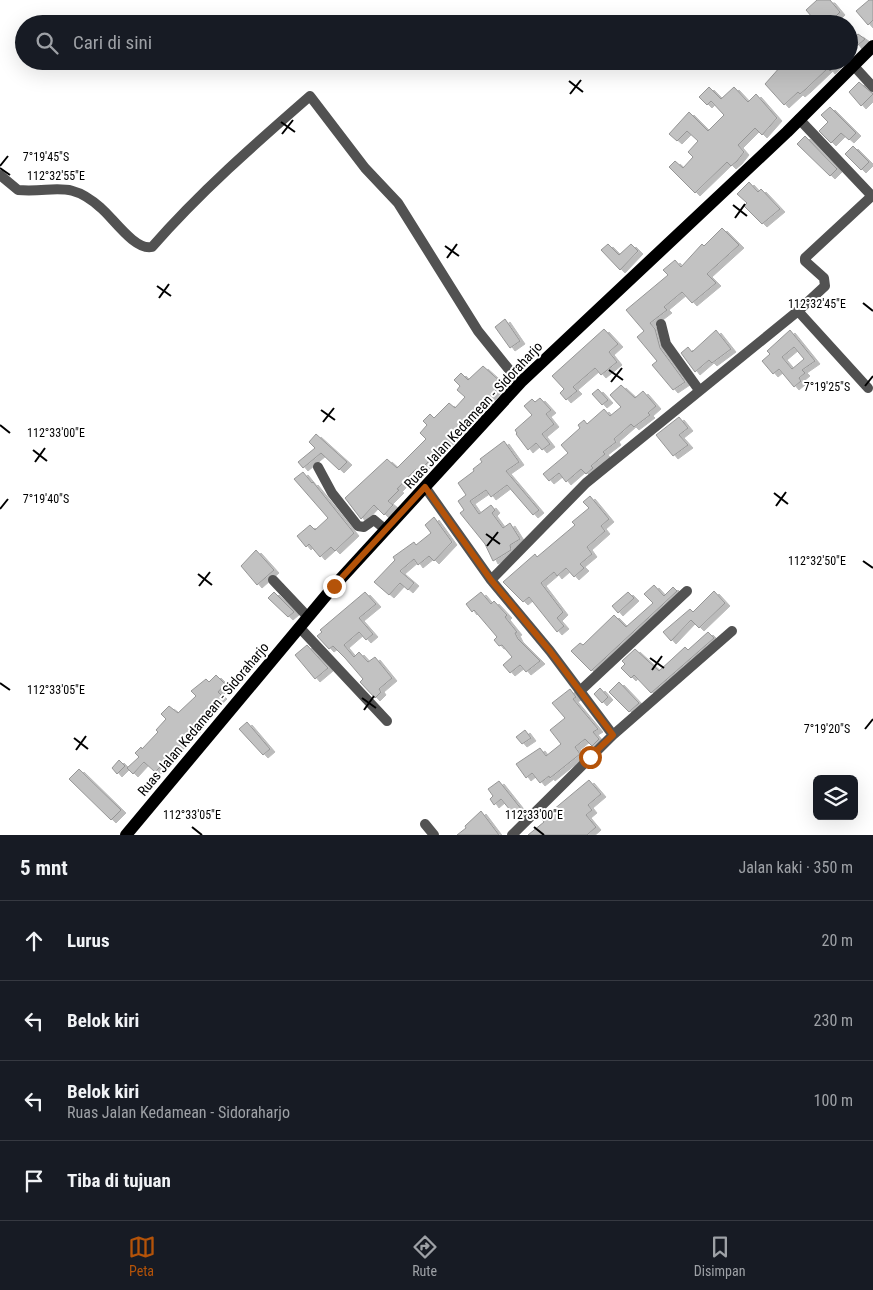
<!DOCTYPE html>
<html lang="id">
<head>
<meta charset="utf-8">
<style>
  :root { --surface:#171b24; --page:#20242c; --text:#f1f3f6; --muted:#9ea1a6; --line:#363941; --accent:#b45309 }
  body { margin:0; font-family:"Roboto Condensed",sans-serif; background:var(--page); color:var(--text) }
  .controls { position:absolute; right:15px; bottom:15px; display:grid; overflow:hidden; border-radius:8px; box-shadow:0 5px 20px #0002 }
  .controls button { width:45px; height:45px; display:grid; place-items:center; padding:0; border:0; border-bottom:1px solid var(--line); background:var(--surface); color:var(--text); font:25px sans-serif }
  .stop { position:absolute; width:15px; height:15px; margin:-11px; border:4px solid #b45309; border-radius:50%; background:#fff }
  .stop.end { background:#b45309; border-color:#fff; box-shadow:0 1px 5px #0008 }
  .list { margin:0; padding:0; list-style:none }
  h2 { display:flex; justify-content:space-between; align-items:center; height:65px; margin:0; padding:0 20px; font-size:21px }
  h2 small { font-size:16px; font-weight:400; color:var(--muted) }
  .list li { display:grid; grid-template-columns:32px 1fr auto; gap:15px; align-items:center; box-sizing:border-box; height:80px; padding:0 20px; border-top:1px solid var(--line) }
  .list b { display:block; font-size:19px; white-space:nowrap }
  .list p { margin:0; font-size:16px; white-space:nowrap; color:var(--muted) }
  .list em { font-size:16px; font-style:normal; color:var(--muted) }
  .icon { flex:none; width:28px; height:28px; fill:none; stroke:currentColor; stroke-width:2; stroke-linecap:round; stroke-linejoin:round }
  .map { position:relative; flex:none; width:873px; height:835px; overflow:hidden }
  .search { position:absolute; background:var(--surface); box-shadow:0 5px 20px #0002; left:15px; right:15px; top:15px; height:55px; display:flex; align-items:center; gap:12px; box-sizing:border-box; padding:0 18px; border-radius:28px; color:var(--muted); font-size:19px }
  .sheet { height:385px; background:var(--surface) }
  nav { display:flex; justify-content:space-around; align-items:center; box-sizing:border-box; height:70px; border-top:1px solid var(--line); background:var(--surface); font-size:14px; color:var(--muted) }
  nav a { display:grid; justify-items:center; gap:2px }
  nav .on { color:var(--accent) }
  .map>svg:first-child { display:block }
  .building { fill:#c2c2c2; stroke:#969696; fill-rule:evenodd; filter:url(#shadow) }
  .lines { fill:none; stroke-linecap:round; stroke-linejoin:round }
  .minor { stroke:#525252; stroke-width:10 }
  .major { stroke:#000; stroke-width:12 }
  .route { stroke:#b45309; stroke-width:6 }
  .ticks { fill:none; stroke:#000; stroke-width:2 }
  .labels { text-anchor:middle; stroke-width:4; stroke-linejoin:round; paint-order:stroke }
  .street-label { font-size:14px; fill:#000; stroke:#fff }
  .ticks-label { font-size:12px; text-anchor:middle; fill:#000; stroke:#fff; stroke-width:4; stroke-linejoin:round; paint-order:stroke }
</style>
</head>
<body>
<div class="map">
<svg width="873" height="835" viewBox="0 0 873 835">
  <defs>
    <filter id="shadow"><feDropShadow dx="5" dy="3" stdDeviation="0" flood-color="#0004"/></filter>
  </defs>
  <rect width="100%" height="100%" fill="#fff"/>
  <path class="building" d="M817 0H830L840 12 834 18 839 24H818L806 10Z
    M869 0H873V20L868 25 856 11Z
    M858 34 865 39 857 46 852 39Z
    M794 61H840L830 71 828 68 806 89 800 94 798 92 784 105 765 84 781 66 785 70Z
    M859 82 873 94 861 106 849 92Z
    M709 87 721 99 734 87 748 102 756 94 777 118 762 135 755 128 738 145 744 152 737 161 731 166 727 162 695 193 669 167 675 161 683 168 693 157 688 152 698 141 687 131 677 141 669 134 689 112 708 131 724 115 711 101 707 105 699 97Z
    M830 107 856 133 849 140 841 133 831 143 819 131 828 122 821 115Z
    M805 136 837 169 830 176 797 144Z
    M853 146 869 162 861 170 845 154Z
    M749 182 758 192 761 189 780 209 762 224 744 206 747 203 737 194Z
    M722 228 739 245 707 274 716 283 692 303 682 292 664 307 667 310 650 323 655 329 660 348 685 382 673 390 652 365 657 361 637 337 644 331 626 310 668 275 663 270 675 260 681 267 702 244 704 246Z
    M608 244 619 255 631 244 638 251 620 270 601 250Z
    M505 319 520 341 510 348 495 327Z
    M604 329 618 344 609 352 617 362 601 375 595 368 573 387 577 391 566 400 560 393 564 389 552 376Z
    M716 330 731 349 712 363 709 360 695 372 681 353 688 347 692 352Z
    M790 330 815 361 802 370 805 373 799 378 801 381 794 387 779 369 773 374 762 361 770 354 767 351ZM794 347 804 359 792 369 782 357Z
    M483 366 502 383 485 403 477 406 466 418 469 420 439 451 418 472 416 469 397 489 399 490 388 501 393 505 384 515 374 505 361 519 345 498 387 459 397 468 426 439 420 433 427 425 423 421 430 414 434 418 449 403 455 408 465 397 457 390 460 386 454 380 461 373 468 380Z
    M621 385 635 398 643 391 656 406 648 413 650 415 634 427 631 424 614 439 616 442 603 452 605 454 591 466 593 468 586 474 581 469 566 482 559 473 549 481 543 474 568 453 561 445 580 428 578 425 584 420 587 424 604 409 610 416 621 407 610 395Z
    M598 389 608 400 602 405 592 394Z
    M540 398 551 410 546 414 554 424 542 434 550 444 542 450 536 443 528 450 516 434 517 433 515 430 532 415 524 406 532 399 535 402Z
    M679 417 688 428 679 435 688 445 673 456 656 435Z
    M316 434 347 462 339 470 321 453 303 468 298 462 315 448 309 442Z
    M504 441 519 462 506 471 539 510 533 515 507 485 491 497 486 490 470 501 479 514 491 505 495 510 492 513 503 528 510 523 520 539 510 545 511 550 493 561 485 544 460 513 464 510 458 501 466 495 458 483 474 471 473 469 482 462 480 459Z
    M303 472 312 483 313 482 354 533 335 551 331 547 320 557 309 544 306 547 297 536 310 525 315 530 328 518 294 479Z
    M590 496 609 519 601 526 605 531 587 547 592 554 580 564 584 568 574 577 566 568 557 576 554 572 541 583 563 612 557 618 564 626 557 632 529 597 523 602 503 582 535 554 537 557 575 525 572 522 589 508 583 502Z
    M434 517 452 542 434 561 429 556 418 565 414 559 400 571 414 583 408 590 400 583 389 595 374 582 395 560 393 557 414 542 416 545 431 533 425 525Z
    M256 550 274 570 257 585 241 566Z
    M654 585 664 596 673 587 677 591 591 671 571 651 580 643 583 645 614 615 626 627 653 603 644 594Z
    M714 591 725 603 699 628 691 620 671 641 663 632 690 609 693 612Z
    M274 592 294 612 288 617 268 598Z
    M365 592 376 604 359 618 373 634 366 640 359 632 344 645 354 657 359 652 368 662 375 657 392 678 379 689 381 692 375 698 360 682 363 679 345 658 333 646 329 649 317 636 322 632 320 630Z
    M481 592 491 604 494 601 507 615 505 617 517 632 515 633 518 639 540 661 526 672 520 665 510 673 503 665 512 657 502 645 499 646 494 640 497 637 474 610 472 612 466 604Z
    M628 592 634 598 618 613 612 606Z
    M708 632 714 638 651 693 634 675 631 678 621 668 625 664 622 661 635 649 659 671 685 647 688 650Z
    M307 645 328 668 315 679 295 655Z
    M216 675 225 684 218 692 222 696 193 726 196 729 160 764 161 766 155 772 144 762 133 774 127 768 139 757 135 753 141 747 142 749 158 732 156 730 166 719 161 714 169 706 178 713 196 696 191 691 206 679 209 682Z
    M619 682 639 703 629 712 609 692Z
    M600 688 608 697 602 703 594 694Z
    M570 689 576 697 573 699 598 729 593 732 599 739 592 746 585 739 575 747 580 754 550 778 549 776 540 783 532 773 526 778 516 764 540 748 546 756 561 744 550 730 565 718 552 703Z
    M247 722 270 749 263 755 239 729Z
    M525 730 531 738 522 744 516 737Z
    M119 760 125 766 117 774 112 768Z
    M79 769 121 810 111 820 69 779Z
    M589 780 601 794 588 805 592 810 586 815 596 827 587 835H528L544 822 540 817 545 812 547 815Z
    M499 781 522 810 515 816 501 799 494 805 490 799 493 796 488 789Z
    M481 811 499 835H457L466 828 465 826Z"/>
  <g class="lines">
    <path class="minor" d="M853 65 873 87
      M799 119 872 196
      M0 175 18 190C55 193 69 179 101 208 113 218 135 251 152 247 200 192 255 144 310 96L365 168 398 203 478 331 511 372 521 382
      M798 311 868 388
      M661 324 666 344 699 390
      M318 467 332 493 358 526 364 527 374 520 386 530
      M425 487 491 580 550 651 613 735
      M273 580 308 617
      M491 580 586 483 798 311 825 286 824 278 805 261V258L873 195
      M299 627 387 721
      M580 691 687 591
      M425 824 434 835
      M512 835 613 735 732 631"/>
    <path class="major" d="M126 835 334 586 521 382 787 132 873 46"/>
  </g>
  <g class="lines">
    <path class="route" d="M334 586 425 487 491 580 550 651 613 735 590 757"/>
  </g>
  <path class="ticks" d="M569 81 583 92M570 94 581 80M281 122 295 132M282 134 293 120M0 166 8 156M0 168 10 175M733 205 747 216M735 218 745 204M445 246 459 256M447 258 457 244M157 286 171 296M159 298 169 284M863 303 873 311M609 370 623 380M611 382 622 368M865 386 873 376M321 410 335 420M323 422 334 408M0 425 10 433M33 450 47 461M35 462 45 448M774 493 788 504M776 506 786 492M0 509 8 499M486 534 500 544M487 546 498 532M863 561 873 568M198 574 212 585M199 586 210 572M650 658 664 668M652 670 662 656M0 683 10 690M362 698 376 708M364 710 374 696M865 729 873 719M74 738 88 749M76 750 86 736M192 827 202 835M534 827 544 835"/>
  <g class="labels">
    <g class="street-label">
      <text transform="translate(473 415) rotate(-47)" y="5">Ruas Jalan Kedamean - Sidoraharjo</text>
      <text transform="translate(203 719) rotate(-50)" y="5">Ruas Jalan Kedamean - Sidoraharjo</text>
    </g>
  </g>
  <g class="ticks-label">
    <text x="46" y="161">7°19'45"S</text>
    <text x="56" y="180">112°32'55"E</text>
    <text x="817" y="308">112°32'45"E</text>
    <text x="827" y="391">7°19'25"S</text>
    <text x="56" y="437">112°33'00"E</text>
    <text x="46" y="503">7°19'40"S</text>
    <text x="817" y="565">112°32'50"E</text>
    <text x="56" y="694">112°33'05"E</text>
    <text x="827" y="733">7°19'20"S</text>
    <text x="192" y="819">112°33'05"E</text>
    <text x="534" y="819">112°33'00"E</text>
  </g>
</svg>
<div class="controls">
<button><svg class="icon" aria-label="layers" viewBox="0 0 24 24"><path d="M12 4l9 5-9 5-9-5zM3 14l9 5 9-5"/></svg></button>
</div>
<div class="stop" style="left:590px;top:757px"></div>
<div class="stop end" style="left:334px;top:586px"></div>
<div class="search"><svg class="icon" aria-label="search" viewBox="0 0 24 24"><circle cx="10" cy="10" r="6"/><path d="M15 15l6 6"/></svg>Cari di sini</div>
</div>
<section class="sheet">
<h2>5 mnt<small>Jalan kaki · 350 m</small></h2>
<ul class="list">
<li><svg class="icon" aria-label="ahead" viewBox="0 0 24 24"><path d="M12 20V5M6 11l6-6 6 6"/></svg><div><b>Lurus</b></div><em>20 m</em></li>
<li><svg class="icon" aria-label="left" viewBox="0 0 24 24"><path d="M17 20v-9H6M10 6l-5 5 5 5"/></svg><div><b>Belok kiri</b></div><em>230 m</em></li>
<li><svg class="icon" aria-label="left" viewBox="0 0 24 24"><path d="M17 20v-9H6M10 6l-5 5 5 5"/></svg><div><b>Belok kiri</b><p>Ruas Jalan Kedamean - Sidoraharjo</p></div><em>100 m</em></li>
<li><svg class="icon" aria-label="arrive" viewBox="0 0 24 24"><path d="M6 21V4h12l-3 4 3 4H6"/></svg><div><b>Tiba di tujuan</b></div></li>
</ul>
</section>
<nav>
<a class="on"><svg class="icon" aria-label="map" viewBox="0 0 24 24"><path d="M3 6l6-2 6 2 6-2v14l-6 2-6-2-6 2zM9 4v14M15 6v14"/></svg>Peta</a>
<a><svg class="icon" aria-label="directions" viewBox="0 0 24 24"><path d="M12 3l9 9-9 9-9-9zM9 14v-3h6M13 9l2 2-2 2"/></svg>Rute</a>
<a><svg class="icon" aria-label="saved" viewBox="0 0 24 24"><path d="M7 4h10v16l-5-4-5 4z"/></svg>Disimpan</a>
</nav>
</body>
</html>
